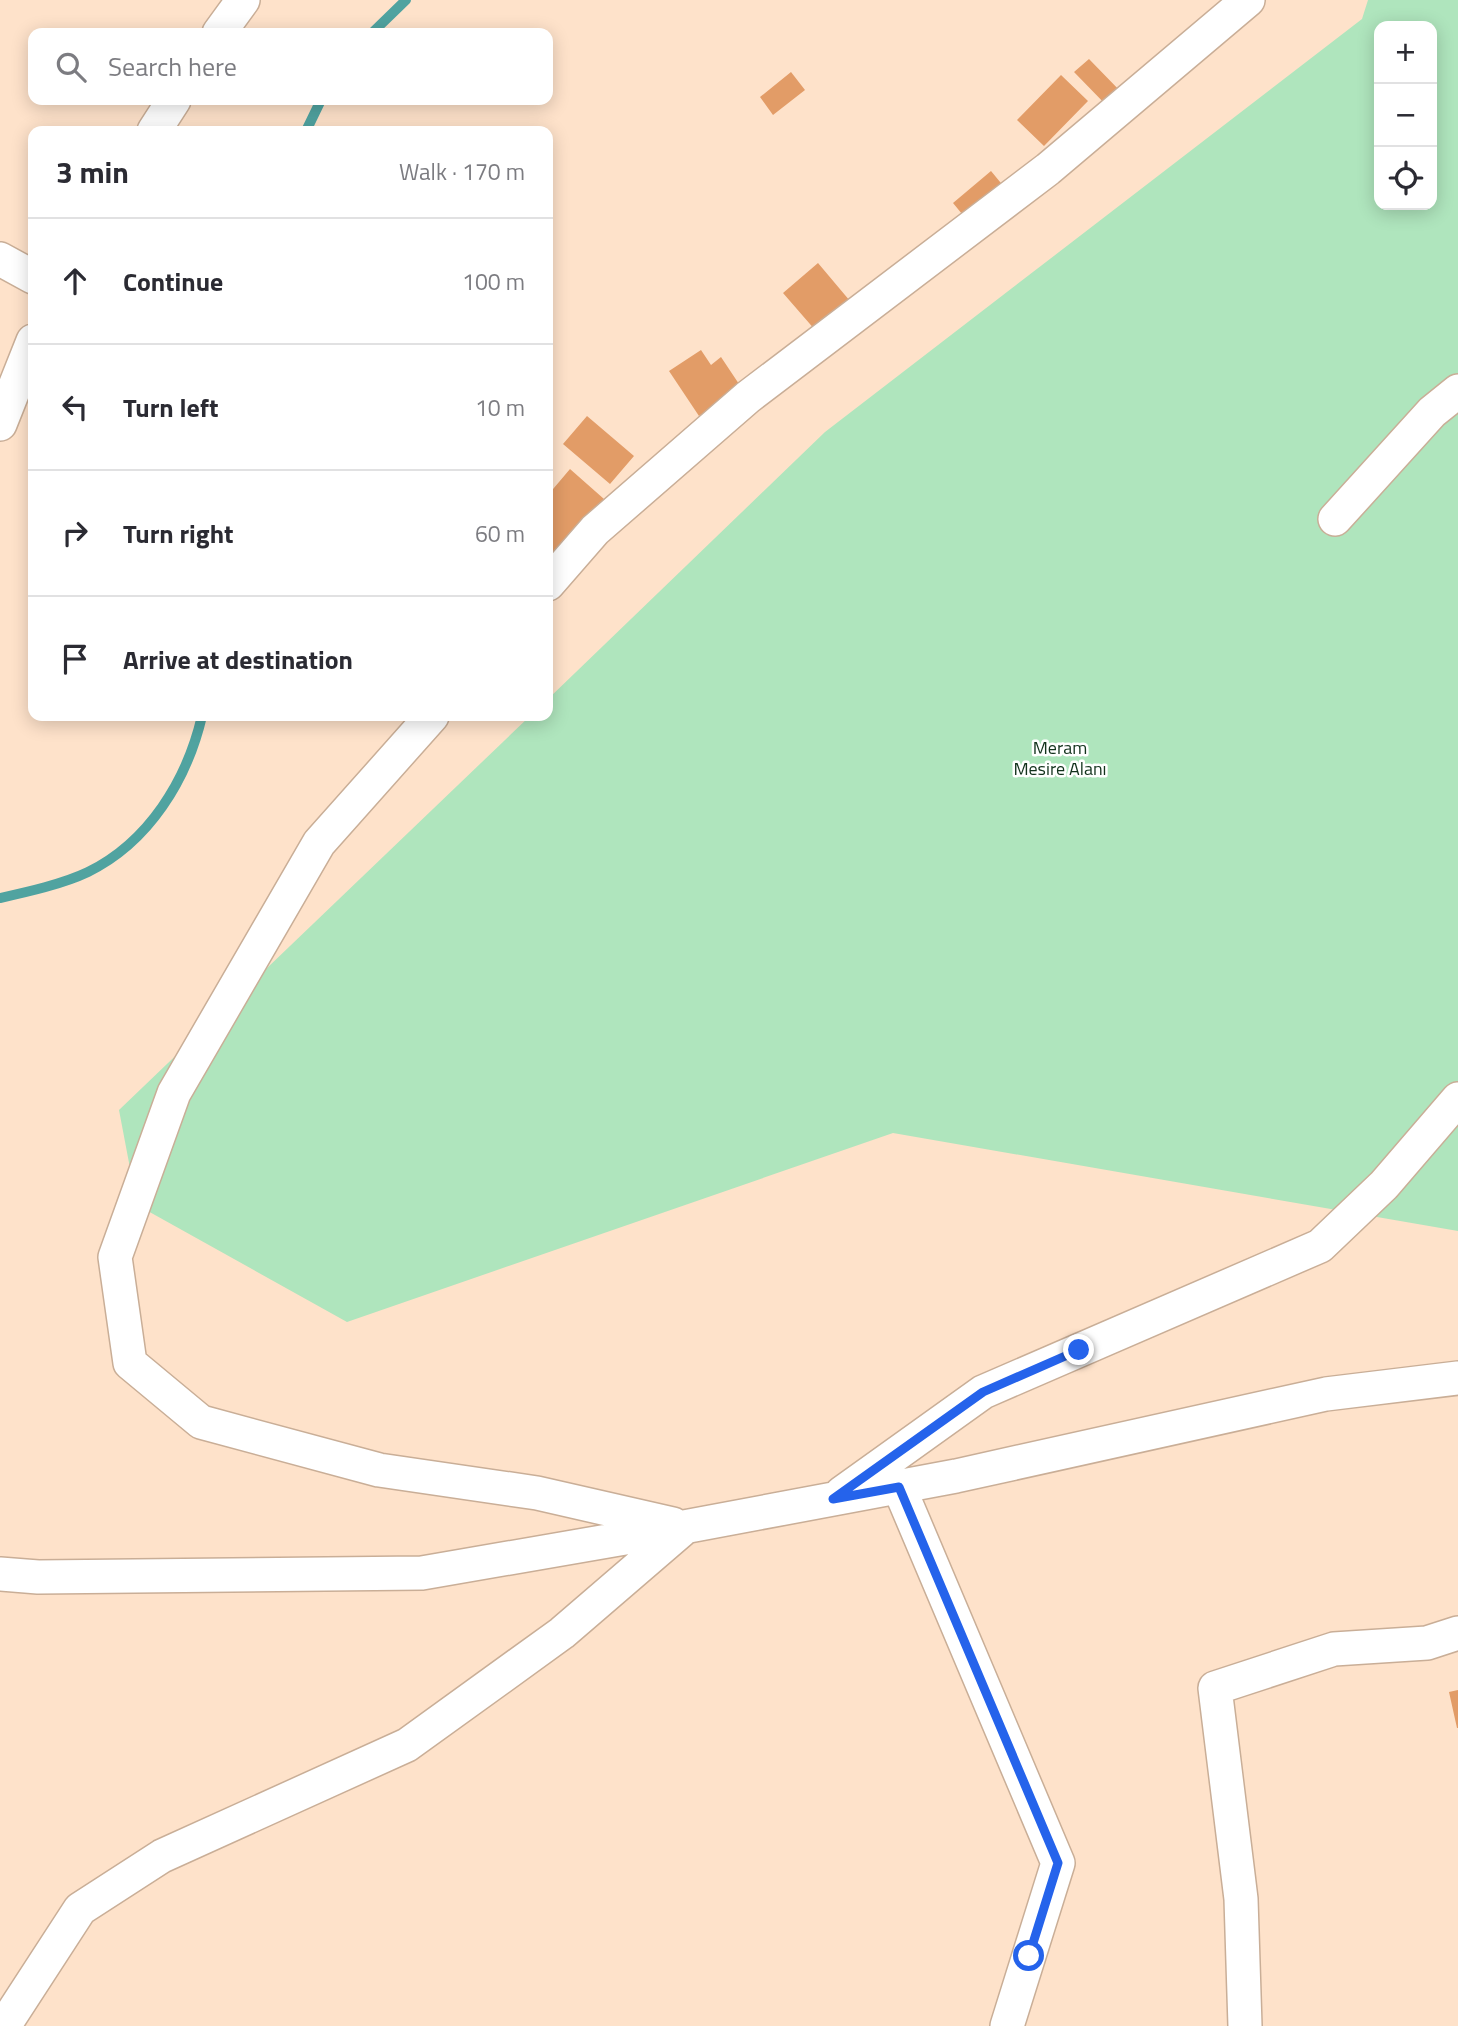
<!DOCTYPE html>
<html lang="en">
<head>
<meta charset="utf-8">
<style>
  :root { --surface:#fff; --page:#f7f7f7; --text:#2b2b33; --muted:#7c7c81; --line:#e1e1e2 }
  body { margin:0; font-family:"Titillium Web",sans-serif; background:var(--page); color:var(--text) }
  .controls { position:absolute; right:21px; top:21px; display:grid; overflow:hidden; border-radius:14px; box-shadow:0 4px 18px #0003 }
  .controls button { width:63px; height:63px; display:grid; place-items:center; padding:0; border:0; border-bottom:2px solid var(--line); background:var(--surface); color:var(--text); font:35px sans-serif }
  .stop { position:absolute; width:21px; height:21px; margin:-16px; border:5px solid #2563eb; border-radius:50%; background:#fff }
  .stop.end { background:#2563eb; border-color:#fff; box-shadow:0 2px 7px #0008 }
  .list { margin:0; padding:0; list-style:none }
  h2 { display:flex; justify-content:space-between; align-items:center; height:91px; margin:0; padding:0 28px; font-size:30px }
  h2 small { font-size:23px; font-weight:400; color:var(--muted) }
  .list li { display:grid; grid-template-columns:46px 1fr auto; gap:21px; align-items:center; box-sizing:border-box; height:126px; padding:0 28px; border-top:2px solid var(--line) }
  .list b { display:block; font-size:26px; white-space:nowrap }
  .list em { font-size:23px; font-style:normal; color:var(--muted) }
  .icon { flex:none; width:38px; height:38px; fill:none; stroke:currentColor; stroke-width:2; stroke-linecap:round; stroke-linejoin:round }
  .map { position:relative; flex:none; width:1458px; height:2026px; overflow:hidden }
  .search { position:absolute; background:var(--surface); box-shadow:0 4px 18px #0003; left:28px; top:28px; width:525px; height:77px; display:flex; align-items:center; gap:18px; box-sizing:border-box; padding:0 24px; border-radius:14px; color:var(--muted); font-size:26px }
  .panel { position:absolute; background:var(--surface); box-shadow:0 4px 18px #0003; left:28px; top:126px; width:525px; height:595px; border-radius:14px }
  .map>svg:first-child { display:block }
  .green { fill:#afe5bd; fill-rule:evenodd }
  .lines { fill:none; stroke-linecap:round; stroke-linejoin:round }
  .stream { stroke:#50a3a0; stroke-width:10 }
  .building { fill:#e29c67 }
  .street-casing { stroke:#c9ae97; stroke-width:36 }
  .street { stroke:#fff; stroke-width:33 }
  .route { stroke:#2563eb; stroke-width:9 }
  .labels { text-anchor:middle; stroke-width:5; stroke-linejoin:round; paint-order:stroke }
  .park-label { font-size:18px; fill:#12321c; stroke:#fff }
</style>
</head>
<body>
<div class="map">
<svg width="1458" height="2026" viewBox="0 0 1458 2026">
  <rect width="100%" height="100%" fill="#fee2ca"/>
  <path class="green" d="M1368 0H1458V1231L893 1133 347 1322 137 1205 119 1110 530 716H548V699L825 432 1362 19ZM1379 26H1432V205H1379Z"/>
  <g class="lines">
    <path class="stream" d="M372 33 406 0
      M306 131 321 100
      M0 898C27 892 63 884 88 872 149 842 187 780 202 716"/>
  </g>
  <path class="building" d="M1089 59 1124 95 1110 109 1074 72Z
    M791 72 805 90 773 115 760 97Z
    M1061 75 1088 101 1044 146 1017 120Z
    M991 171 1005 188 967 220 953 203Z
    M818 263 850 301 816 331 783 293Z
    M701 350 711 365 721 357 741 387 699 416 669 371Z
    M587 416 634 456 610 484 563 444Z
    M570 469 604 499 548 565V495Z
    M1458 1690V1728H1457L1449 1692Z"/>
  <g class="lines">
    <defs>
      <path id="street" d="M219 33 243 0
        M154 131 174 100
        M0 259 33 277
        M0 424 33 341
        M1335 519 1432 412 1458 391
        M548 584 595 530 748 397 1048 169 1248 0
        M432 716 319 843 174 1093 115 1257 130 1363 201 1422 379 1470 537 1493 673 1524
        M899 1487 1058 1863 1007 2026
        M842 1493 983 1392 1320 1246 1384 1185 1458 1099
        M0 1574 38 1577 422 1573 625 1538 956 1476 1326 1394 1458 1378
        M4 2026 80 1909 162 1856 407 1745 562 1633 684 1528
        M1245 2026 1241 1899 1215 1688 1334 1649 1427 1643 1458 1633"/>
    </defs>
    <use href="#street" class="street-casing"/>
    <use href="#street" class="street"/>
  </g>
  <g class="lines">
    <path class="route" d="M1029 1956 1058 1863 899 1487 833 1499 983 1392 1079 1350"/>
  </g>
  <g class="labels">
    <g class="park-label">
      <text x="1060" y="754">Meram<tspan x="1060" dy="21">Mesire Alanı</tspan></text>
    </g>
  </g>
</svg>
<div class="controls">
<button>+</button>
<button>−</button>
<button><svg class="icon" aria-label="locate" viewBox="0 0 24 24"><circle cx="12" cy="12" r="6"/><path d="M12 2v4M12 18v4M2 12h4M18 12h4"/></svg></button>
</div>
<div class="stop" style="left:1029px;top:1956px"></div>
<div class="stop end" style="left:1079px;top:1350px"></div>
<div class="search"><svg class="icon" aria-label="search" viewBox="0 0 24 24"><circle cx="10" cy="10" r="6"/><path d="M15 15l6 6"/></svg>Search here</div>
<section class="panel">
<h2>3 min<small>Walk · 170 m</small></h2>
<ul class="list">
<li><svg class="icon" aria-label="ahead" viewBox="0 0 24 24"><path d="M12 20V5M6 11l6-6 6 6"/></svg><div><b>Continue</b></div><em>100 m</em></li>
<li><svg class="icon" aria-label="left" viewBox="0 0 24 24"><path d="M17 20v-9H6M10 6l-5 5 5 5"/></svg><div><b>Turn left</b></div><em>10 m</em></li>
<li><svg class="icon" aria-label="right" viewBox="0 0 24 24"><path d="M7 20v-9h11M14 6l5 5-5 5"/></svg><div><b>Turn right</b></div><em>60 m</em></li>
<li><svg class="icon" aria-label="arrive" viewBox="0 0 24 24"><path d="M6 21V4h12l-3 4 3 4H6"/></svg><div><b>Arrive at destination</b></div></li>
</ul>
</section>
</div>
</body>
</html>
